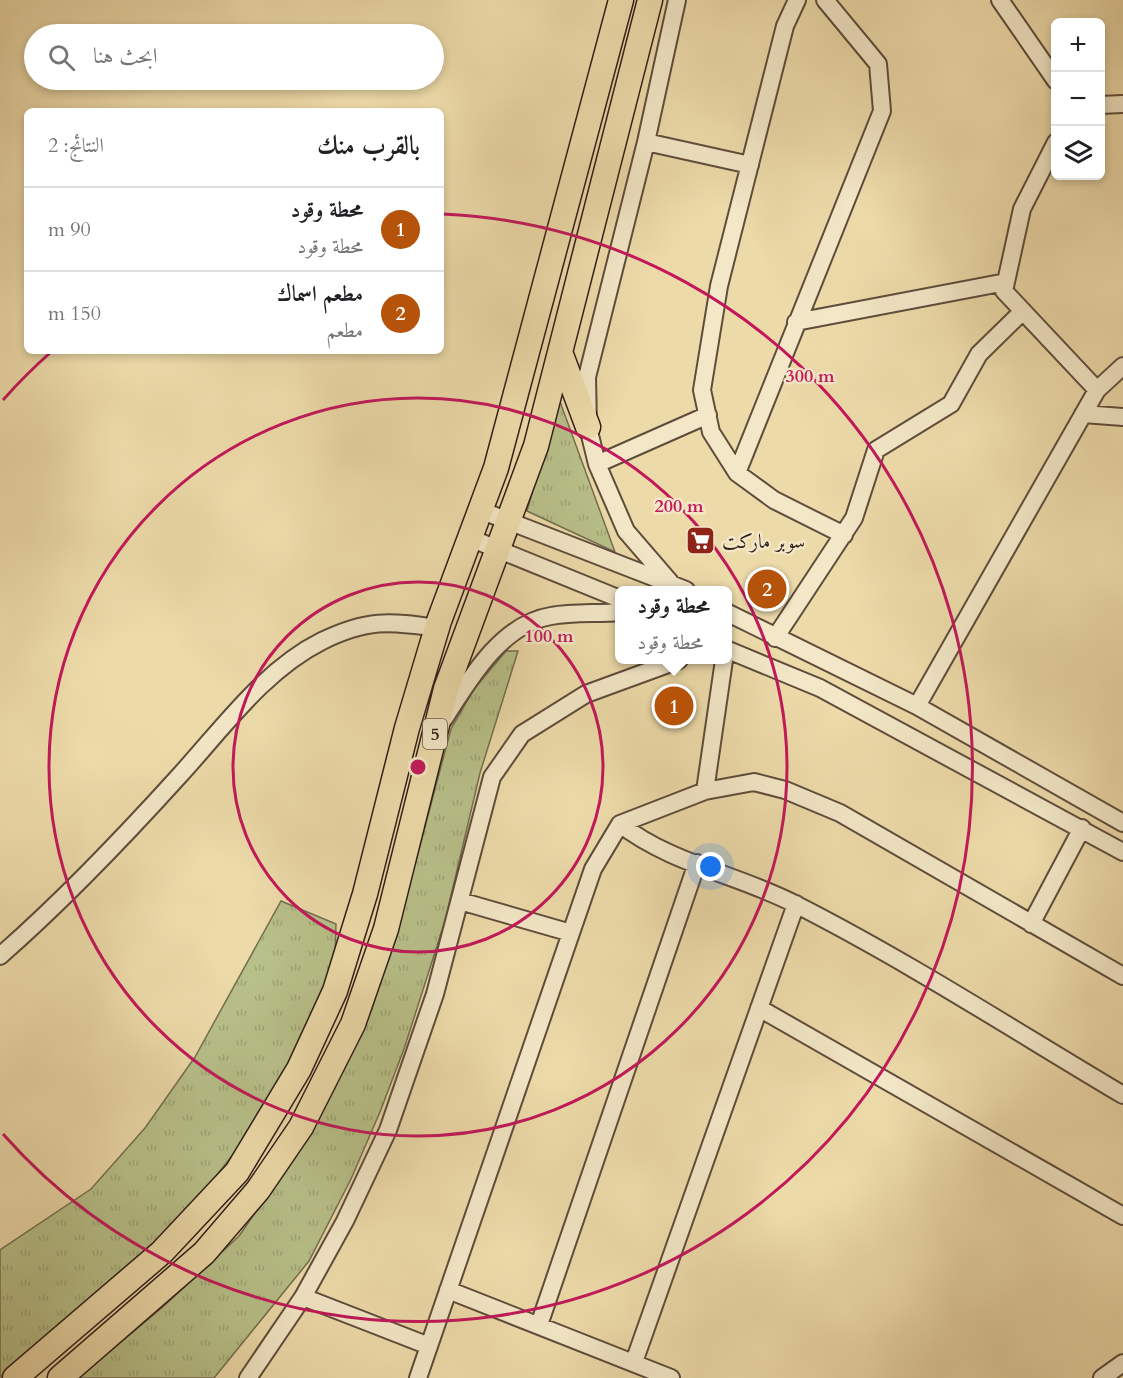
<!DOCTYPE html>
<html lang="ar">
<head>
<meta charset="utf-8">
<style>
  :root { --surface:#fff; --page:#f6f6f6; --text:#202124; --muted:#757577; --line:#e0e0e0; --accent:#b45309 }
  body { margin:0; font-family:Cardo,Amiri,serif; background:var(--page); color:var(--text); direction:rtl }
  .controls { position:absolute; right:18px; top:18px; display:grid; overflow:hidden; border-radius:9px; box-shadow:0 3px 9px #0003 }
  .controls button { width:54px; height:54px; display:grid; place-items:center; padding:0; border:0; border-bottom:2px solid var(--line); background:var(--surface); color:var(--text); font:30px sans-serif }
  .you { position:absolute; left:711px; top:867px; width:21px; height:21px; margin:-15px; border:4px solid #fff; border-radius:50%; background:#1a73e8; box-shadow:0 0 0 9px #1a73e833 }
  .badge { display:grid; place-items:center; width:39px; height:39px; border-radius:50%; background:var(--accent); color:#fff; font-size:20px; font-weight:700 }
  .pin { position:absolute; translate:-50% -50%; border:3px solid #fff; box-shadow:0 2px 6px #0006 }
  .popup { position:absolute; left:615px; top:586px; width:117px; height:78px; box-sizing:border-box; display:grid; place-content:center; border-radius:9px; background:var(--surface); filter:drop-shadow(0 2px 4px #0005); font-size:20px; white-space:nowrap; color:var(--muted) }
  .popup b { font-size:22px; color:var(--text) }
  .popup::after { content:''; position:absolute; left:50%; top:100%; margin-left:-12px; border:12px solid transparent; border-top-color:var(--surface) }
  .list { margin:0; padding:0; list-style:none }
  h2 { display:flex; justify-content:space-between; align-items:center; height:78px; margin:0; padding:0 24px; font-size:26px }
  h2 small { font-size:20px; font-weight:400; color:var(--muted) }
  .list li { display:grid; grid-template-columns:39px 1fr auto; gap:18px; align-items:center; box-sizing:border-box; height:84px; padding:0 24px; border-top:2px solid var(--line) }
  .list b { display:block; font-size:22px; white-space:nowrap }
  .list p { margin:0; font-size:20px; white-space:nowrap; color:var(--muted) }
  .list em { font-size:20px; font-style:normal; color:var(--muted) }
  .icon { flex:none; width:33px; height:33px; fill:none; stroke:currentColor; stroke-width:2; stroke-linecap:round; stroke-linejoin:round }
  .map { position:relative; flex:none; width:1123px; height:1378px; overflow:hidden; direction:ltr }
  .search { position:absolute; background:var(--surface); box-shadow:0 3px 9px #0003; left:24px; top:24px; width:420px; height:66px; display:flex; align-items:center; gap:15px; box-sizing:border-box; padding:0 21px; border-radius:33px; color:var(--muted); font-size:22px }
  .panel { position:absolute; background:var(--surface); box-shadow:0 3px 9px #0003; left:24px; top:108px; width:420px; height:246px; border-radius:9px; direction:rtl }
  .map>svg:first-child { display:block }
  .grass { fill:url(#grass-tufts); stroke:#736e50; stroke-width:1.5 }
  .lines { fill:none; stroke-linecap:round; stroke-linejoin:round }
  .minor-casing { stroke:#5e4c3c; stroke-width:20 }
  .highway-casing { stroke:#2e1d18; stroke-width:27 }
  .minor { stroke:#f3e7c7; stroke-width:16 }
  .highway { stroke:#eddaa9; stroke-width:24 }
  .ring { fill:none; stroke:#c2185b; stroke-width:3 }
  .labels { text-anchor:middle; stroke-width:5; stroke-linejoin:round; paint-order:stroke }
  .shield { fill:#f3e7c7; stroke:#695a4c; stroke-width:1.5 }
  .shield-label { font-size:18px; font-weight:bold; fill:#2e1d18 }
  .poi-label { font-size:20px; fill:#2e1d18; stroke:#f3e7c7; text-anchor:start }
  .centre { fill:#c2185b; stroke:#f3e7c7; stroke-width:3 }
  .ring-label { font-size:18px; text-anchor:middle; font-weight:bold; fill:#c2185b; stroke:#f3e7c7; stroke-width:5; stroke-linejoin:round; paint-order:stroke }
</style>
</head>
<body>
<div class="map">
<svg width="1123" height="1378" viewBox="0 0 1123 1378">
  <defs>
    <pattern id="grass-tufts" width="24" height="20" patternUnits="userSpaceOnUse" patternTransform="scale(1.5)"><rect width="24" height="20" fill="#b8c089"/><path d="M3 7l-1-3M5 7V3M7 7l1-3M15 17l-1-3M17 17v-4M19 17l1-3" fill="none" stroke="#9ea576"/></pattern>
  </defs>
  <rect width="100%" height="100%" fill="#eddaa9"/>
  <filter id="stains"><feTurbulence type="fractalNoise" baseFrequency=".00333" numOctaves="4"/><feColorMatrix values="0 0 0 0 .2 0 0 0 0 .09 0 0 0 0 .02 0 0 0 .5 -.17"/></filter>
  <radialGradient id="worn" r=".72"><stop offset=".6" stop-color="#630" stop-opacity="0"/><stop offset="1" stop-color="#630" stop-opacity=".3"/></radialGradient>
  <path class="grass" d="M559 399 615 552 527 511Z
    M506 651H518L480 773 445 921 404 1049 380 1112 351 1179 309 1261 214 1378H78L164 1306 239 1236 305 1142 372 1009 418 853 451 729 474 689Z
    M281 901 336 924 335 960 293 1061 245 1139 196 1202 144 1258 0 1377V1250L91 1189 145 1128 195 1057Z"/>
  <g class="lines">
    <defs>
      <path id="minor" d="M797 0 785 26 719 286 702 390 711 432 737 473 774 500 844 535
        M1000 0 1056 81
        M1100 105 1123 104
        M646 142 750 165
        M1056 142 1022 209 1004 291 1097 390
        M796 322 1006 282
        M1083 414 1123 417
        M597 464 708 415
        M737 473 882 111 878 64 825 0
        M480 510 686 590
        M470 538 620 599
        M670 582 626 531 597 464 588 427 587 377 646 142 677 0
        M728 613 917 706 1123 823
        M775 638 854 518 876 450 951 404 979 354 1023 311
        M728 650 820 688 1123 852
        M917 706 1097 390 1123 366
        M444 719C469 680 501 624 551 616 573 612 597 614 620 612
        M705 791 724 660
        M620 824C671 864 740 875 797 905 909 962 1015 1031 1123 1095
        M460 901 571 933
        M1031 924 1082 828
        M0 956C64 900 123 838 180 775 223 728 264 670 322 641 367 619 389 621 437 628
        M759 1008 1123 1216
        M448 1290 671 1378
        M303 1297 429 1346
        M539 1325 697 863
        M634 1362 796 904
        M248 1378 303 1297 345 1221 388 1130 435 994 492 777 522 734 586 694 679 660
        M418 1378 593 869 620 824 705 791 754 782 785 790 840 813 1123 976
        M1102 1378 1123 1363"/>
      <path id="highway" d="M560 352 588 427
        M15 1378 162 1252 237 1172 299 1069 335 991 365 894 407 728 439 621 496 468 621 0
        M60 1378 204 1253 258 1190 301 1127 353 1024 386 929 446 689 536 446 650 0"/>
    </defs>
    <use href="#minor" class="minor-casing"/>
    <use href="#highway" class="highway-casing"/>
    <use href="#minor" class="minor"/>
    <use href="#highway" class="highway"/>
  </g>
  <g class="ring">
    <circle cx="418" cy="767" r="185"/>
    <circle cx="418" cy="767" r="369"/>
    <path d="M3 400A554 554 0 0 1 51 352M442 214A554 554 0 1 1 3 1134"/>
  </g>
  <defs>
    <symbol id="supermarket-square" viewBox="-11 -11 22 22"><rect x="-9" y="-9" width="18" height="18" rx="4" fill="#8f2418" stroke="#f3e7c7"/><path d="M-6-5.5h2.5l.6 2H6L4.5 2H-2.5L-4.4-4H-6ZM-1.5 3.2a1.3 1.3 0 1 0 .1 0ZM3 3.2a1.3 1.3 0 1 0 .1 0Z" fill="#fff"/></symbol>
  </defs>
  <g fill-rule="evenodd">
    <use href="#supermarket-square" x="684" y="524" width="33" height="33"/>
  </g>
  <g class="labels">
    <rect class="shield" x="423" y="719" width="24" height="30" rx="4.5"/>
    <g class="shield-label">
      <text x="435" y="740">5</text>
    </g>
    <g class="poi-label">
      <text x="722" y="548">سوبر ماركت</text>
    </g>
  </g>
  <circle cx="418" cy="767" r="9" class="centre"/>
  <g class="ring-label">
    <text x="810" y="382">300 m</text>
    <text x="679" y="512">200 m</text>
    <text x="549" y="642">100 m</text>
  </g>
  <rect width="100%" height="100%" filter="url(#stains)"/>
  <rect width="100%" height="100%" fill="url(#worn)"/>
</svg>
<div class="controls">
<button>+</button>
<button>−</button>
<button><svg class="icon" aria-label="layers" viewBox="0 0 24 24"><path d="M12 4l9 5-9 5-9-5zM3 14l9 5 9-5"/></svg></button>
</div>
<div class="you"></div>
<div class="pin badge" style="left:674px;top:706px">1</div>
<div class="popup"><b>محطة وقود</b>محطة وقود</div>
<div class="pin badge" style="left:767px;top:589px">2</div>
<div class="search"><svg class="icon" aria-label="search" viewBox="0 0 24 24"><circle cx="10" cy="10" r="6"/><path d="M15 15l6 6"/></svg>ابحث هنا</div>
<section class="panel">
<h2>بالقرب منك<small>النتائج: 2</small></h2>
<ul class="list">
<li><span class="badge">1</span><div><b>محطة وقود</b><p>محطة وقود</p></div><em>90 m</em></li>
<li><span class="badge">2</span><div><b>مطعم اسماك</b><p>مطعم</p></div><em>150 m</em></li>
</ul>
</section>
</div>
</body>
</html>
